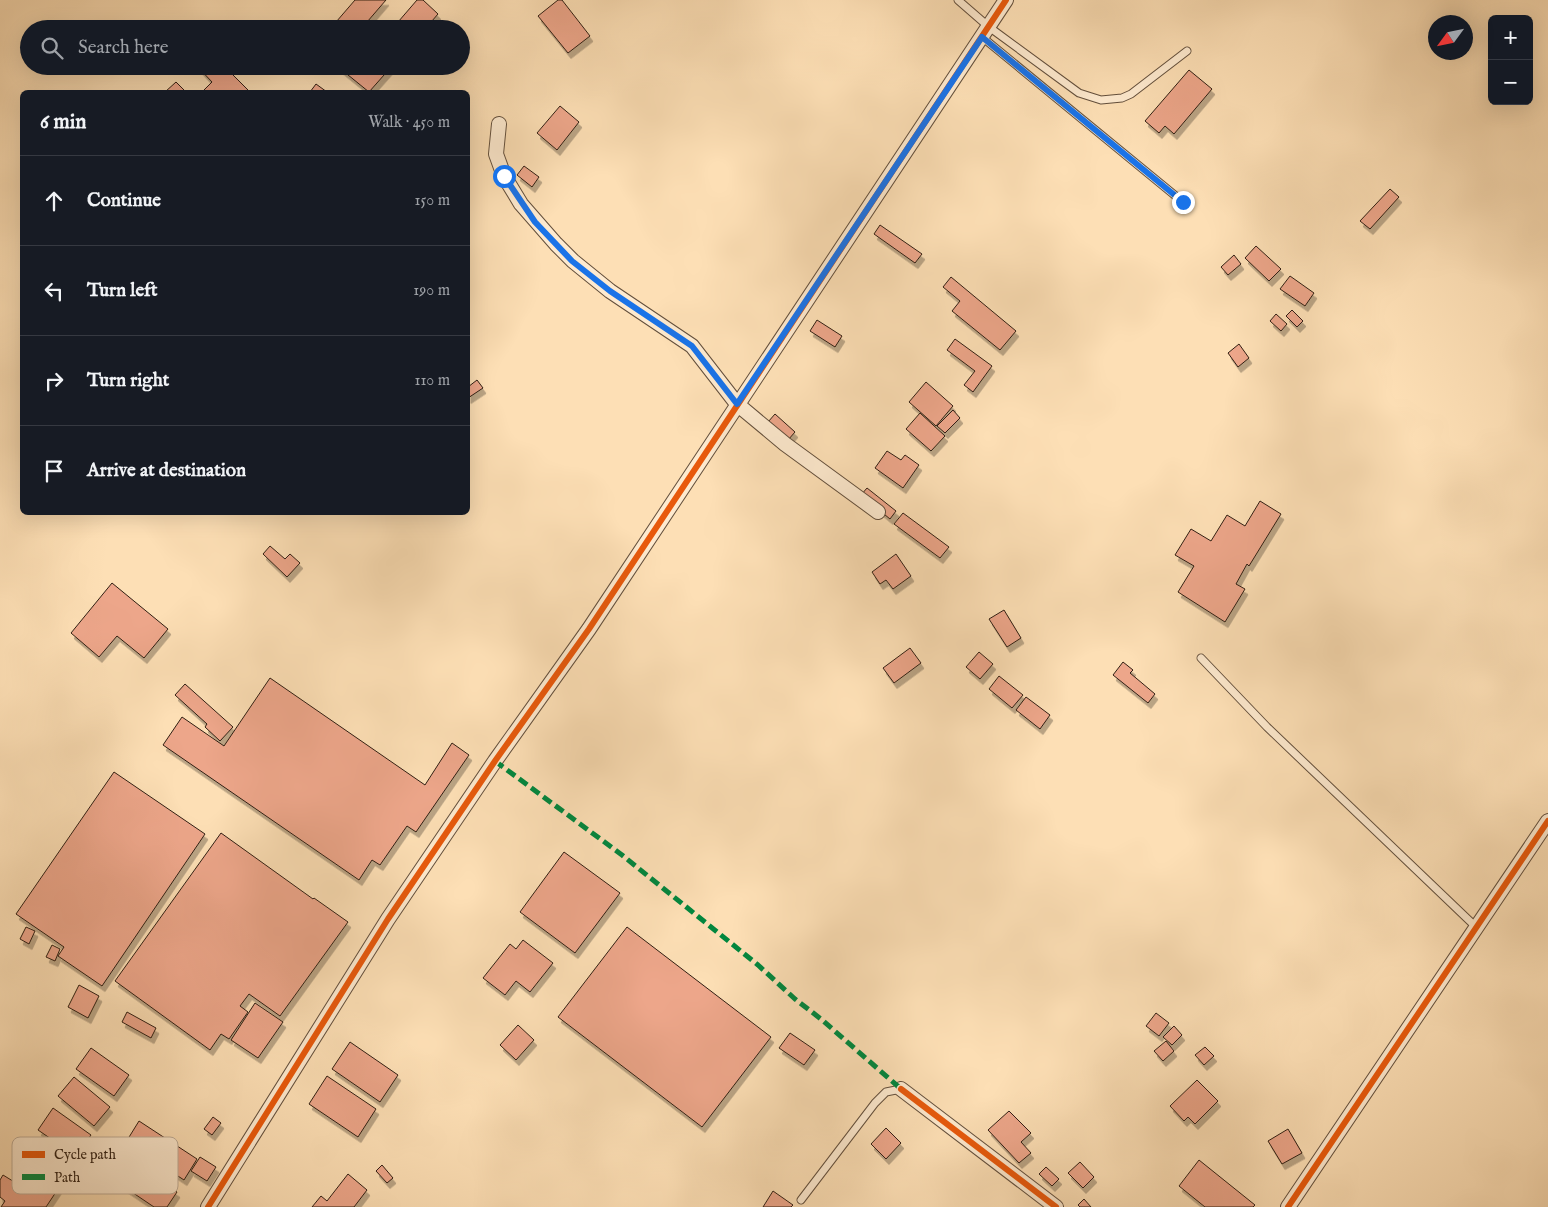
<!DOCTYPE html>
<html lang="en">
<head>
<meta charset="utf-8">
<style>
  :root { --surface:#171b24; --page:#20242c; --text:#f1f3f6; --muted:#9ea1a6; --line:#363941 }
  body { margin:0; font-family:"IM FELL English",serif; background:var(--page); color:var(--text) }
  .controls { position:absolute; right:15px; top:15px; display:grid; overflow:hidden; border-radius:8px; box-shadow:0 5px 20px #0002 }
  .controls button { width:45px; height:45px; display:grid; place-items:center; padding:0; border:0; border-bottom:1px solid var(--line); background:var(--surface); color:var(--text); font:25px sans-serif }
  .compass { position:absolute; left:1428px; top:15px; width:45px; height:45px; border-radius:50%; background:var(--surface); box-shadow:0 5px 20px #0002; rotate:237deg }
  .stop { position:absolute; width:15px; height:15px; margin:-11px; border:4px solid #1a73e8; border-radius:50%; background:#fff }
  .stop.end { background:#1a73e8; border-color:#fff; box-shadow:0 1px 5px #0008 }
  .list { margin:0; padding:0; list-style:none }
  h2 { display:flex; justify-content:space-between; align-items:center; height:65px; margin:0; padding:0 20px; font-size:21px }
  h2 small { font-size:16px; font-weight:400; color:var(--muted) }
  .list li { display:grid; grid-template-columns:32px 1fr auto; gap:15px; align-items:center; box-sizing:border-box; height:90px; padding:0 20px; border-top:1px solid var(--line) }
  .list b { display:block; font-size:19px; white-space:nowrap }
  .list em { font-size:16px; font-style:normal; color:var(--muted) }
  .icon { flex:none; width:28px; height:28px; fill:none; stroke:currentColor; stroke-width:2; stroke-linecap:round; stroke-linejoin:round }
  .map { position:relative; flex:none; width:1548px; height:1207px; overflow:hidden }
  .search { position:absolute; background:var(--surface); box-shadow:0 5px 20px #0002; left:20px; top:20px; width:450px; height:55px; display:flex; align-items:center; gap:12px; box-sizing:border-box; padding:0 18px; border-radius:28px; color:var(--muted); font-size:19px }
  .panel { position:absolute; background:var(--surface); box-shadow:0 5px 20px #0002; left:20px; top:90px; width:450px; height:425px; border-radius:8px }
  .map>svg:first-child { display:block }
  .building { fill:#eda68a; stroke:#301f13; filter:url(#shadow) }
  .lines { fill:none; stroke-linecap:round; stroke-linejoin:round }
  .service-casing { stroke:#634f3c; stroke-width:9 }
  .minor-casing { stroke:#634f3c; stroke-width:16 }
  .service { stroke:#feeacf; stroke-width:7 }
  .minor { stroke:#feeacf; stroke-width:14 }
  .quiet { stroke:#00873e; stroke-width:5; stroke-dasharray:10 5; stroke-linecap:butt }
  .cycleway-casing { stroke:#feeacf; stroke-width:9 }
  .cycleway { stroke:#e8590c; stroke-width:6 }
  .route { stroke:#1a73e8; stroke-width:6 }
  .key { fill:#feeacf; stroke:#c0ad97; stroke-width:1 }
  .key-label { font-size:14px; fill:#301f13 }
</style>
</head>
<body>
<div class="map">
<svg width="1548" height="1207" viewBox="0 0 1548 1207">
  <defs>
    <filter id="shadow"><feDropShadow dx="3" dy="5.5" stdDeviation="0" flood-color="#0004"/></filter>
  </defs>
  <rect width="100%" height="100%" fill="#fddfb5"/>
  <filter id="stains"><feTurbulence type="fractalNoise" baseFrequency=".004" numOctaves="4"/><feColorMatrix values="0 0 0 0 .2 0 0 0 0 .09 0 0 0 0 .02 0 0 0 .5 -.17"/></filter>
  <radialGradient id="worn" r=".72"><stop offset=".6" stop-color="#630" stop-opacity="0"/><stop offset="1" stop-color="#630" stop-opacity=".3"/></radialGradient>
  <path class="building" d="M355 0H386L361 29H330Z
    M417 0H423L438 14 425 29H392Z
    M558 0H562L590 36 568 53 538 16Z
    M197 66H224L250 92H202L212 82Z
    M337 66H353L357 70 360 66H392L369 92Z
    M1189 70 1212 89 1174 134 1165 126 1159 133 1145 121Z
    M176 82 186 92H165Z
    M316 84 327 92H310Z
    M560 106 579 122 557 150 537 133Z
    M524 166 539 177 532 187 517 175Z
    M1390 189 1399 197 1370 229 1360 221Z
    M880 225 922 254 915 263 874 234Z
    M1256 246 1281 269 1269 281 1245 258Z
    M1234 255 1241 264 1228 275 1221 267Z
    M1290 276 1314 293 1305 306 1280 289Z
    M951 277 1016 331 1000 350 952 311 960 301 943 287Z
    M1292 310 1303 321 1297 327 1286 316Z
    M1276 314 1287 324 1281 331 1270 321Z
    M817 320 842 336 835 347 810 331Z
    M955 339 992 366 973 392 964 385 975 371 947 350Z
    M1239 344 1249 358 1238 367 1228 353Z
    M477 380 483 388 468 398V387Z
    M926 382 953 406 936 426 909 402Z
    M953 410 960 418 945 433 937 426Z
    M920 413 945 436 931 451 906 429Z
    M775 414 795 432 788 440 768 422Z
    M887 451 901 460 905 455 919 465 903 488 875 468Z
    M867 488 896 511 890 519 861 495Z
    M1260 501 1281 514 1249 566 1247 564 1236 584 1245 589 1225 622 1178 592 1194 566 1175 555 1191 529 1211 541 1227 515 1245 526Z
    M903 513 949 547 940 558 894 524Z
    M270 546 285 559 290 554 300 563 287 577 263 554Z
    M896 554 911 576 893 589 886 580 880 584 872 572Z
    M112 583 168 629 144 658 117 636 99 657 71 633Z
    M1004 610 1021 638 1007 647 989 619Z
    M910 648 921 663 894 683 883 668Z
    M979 652 993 664 980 679 966 667Z
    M1123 662 1133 670 1130 673 1155 694 1148 703 1113 675Z
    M999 676 1023 695 1012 708 989 689Z
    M270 678 425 785 452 743 469 755 416 832 407 826 380 865 372 860 359 880 163 745 182 717 224 746Z
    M185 684 233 727 220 741 205 727 207 724 175 695Z
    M1026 697 1050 715 1040 729 1016 710Z
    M114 772 205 834 102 986 58 956 64 947 16 914Z
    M221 833 313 899 314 898 348 922 280 1016 249 994 240 1006 248 1012 229 1039 221 1034 210 1050 115 981Z
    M564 852 620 893 575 953 520 912Z
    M26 927 35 931 29 944 20 939Z
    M627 927 771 1037 702 1127 558 1017Z
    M523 940 553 963 530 992 516 981 505 995 483 978 510 944 516 949Z
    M52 945 60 949 55 961 46 957Z
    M79 985 99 996 88 1018 68 1007Z
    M255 1003 283 1022 258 1058 231 1040Z
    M127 1012 156 1028 151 1038 122 1022Z
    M1156 1013 1169 1023 1159 1036 1146 1026Z
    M518 1025 534 1040 516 1060 500 1045Z
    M1174 1026 1182 1035 1172 1045 1163 1037Z
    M790 1033 815 1050 804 1065 779 1048Z
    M1166 1041 1174 1051 1163 1061 1154 1051Z
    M350 1042 398 1075 380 1102 332 1069Z
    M1205 1047 1214 1056 1204 1065 1195 1055Z
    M91 1048 129 1075 114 1096 76 1069Z
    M327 1076 376 1109 358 1137 309 1104Z
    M74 1077 110 1107 94 1126 58 1096Z
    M1197 1080 1218 1101 1195 1124 1188 1117 1184 1121 1170 1106Z
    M53 1108 91 1135 84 1145 105 1160 98 1171 38 1130Z
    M1009 1111 1031 1133 1021 1142 1031 1153 1019 1163 988 1130Z
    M213 1117 221 1123 212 1135 204 1129Z
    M139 1121 197 1159 184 1180 126 1142Z
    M886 1128 901 1143 886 1159 871 1144Z
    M1288 1129 1302 1153 1282 1164 1268 1141Z
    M37 1153 68 1174 46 1207H1L5 1201 0 1197V1180L3 1175 16 1183Z
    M119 1153 177 1192 167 1207H154L105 1174Z
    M200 1157 216 1167 207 1181 191 1171Z
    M1199 1160 1255 1205 1253 1207H1205L1179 1186Z
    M1080 1162 1094 1177 1083 1188 1068 1173Z
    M382 1165 393 1178 387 1183 376 1171Z
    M1046 1167 1059 1179 1052 1186 1039 1174Z
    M348 1174 367 1190 354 1207H312L321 1196 327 1201Z
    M773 1191 793 1205 791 1207H763Z
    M1084 1199 1091 1207H1080L1078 1205Z"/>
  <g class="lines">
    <defs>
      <path id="service" d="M958 0 989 27 1079 93 1101 100 1122 98 1131 94 1187 51
        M982 37 1183 202
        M1201 658 1267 727 1476 927
        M801 1200 875 1103 886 1092 901 1089"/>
      <path id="minor" d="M499 124 496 154 504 176 521 204 556 244 573 261 610 291 692 346 737 404 785 444 878 512
        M901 1089 1056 1207
        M208 1207 388 919 495 761 589 629 1006 0
        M1288 1207 1548 821"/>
    </defs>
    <use href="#service" class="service-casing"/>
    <use href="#minor" class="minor-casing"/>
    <use href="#service" class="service"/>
    <use href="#minor" class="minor"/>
    <path class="quiet" d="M495 761 622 855 758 965 795 999 821 1019 901 1089"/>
    <defs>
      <path id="cycleway" d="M901 1089 1056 1207
        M208 1207 388 919 495 761 589 629 1006 0
        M1288 1207 1548 821"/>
    </defs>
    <use href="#cycleway" class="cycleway-casing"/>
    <use href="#cycleway" class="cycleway"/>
  </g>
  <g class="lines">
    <path class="route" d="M504 176 535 222 572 261 610 291 692 346 737 404 982 37 1183 202"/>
  </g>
  <rect x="12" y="1137" width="166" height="57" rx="8" class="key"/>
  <rect x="22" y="1151" width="23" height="7" fill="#e8590c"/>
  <rect x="22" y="1174" width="23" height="6" fill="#00873e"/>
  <g class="key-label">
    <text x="54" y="1159">Cycle path</text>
    <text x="54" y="1182">Path</text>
  </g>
  <rect width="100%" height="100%" filter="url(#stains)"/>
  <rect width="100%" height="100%" fill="url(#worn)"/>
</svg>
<div class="controls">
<button>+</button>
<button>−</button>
</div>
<svg class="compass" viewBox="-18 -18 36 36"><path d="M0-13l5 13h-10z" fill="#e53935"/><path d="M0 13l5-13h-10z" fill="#9ea1a6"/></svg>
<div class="stop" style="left:504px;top:176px"></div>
<div class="stop end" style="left:1183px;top:202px"></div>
<div class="search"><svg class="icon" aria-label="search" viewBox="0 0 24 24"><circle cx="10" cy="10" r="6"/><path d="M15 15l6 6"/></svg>Search here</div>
<section class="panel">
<h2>6 min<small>Walk · 450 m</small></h2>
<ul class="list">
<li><svg class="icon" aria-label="ahead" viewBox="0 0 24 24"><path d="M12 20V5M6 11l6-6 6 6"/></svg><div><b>Continue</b></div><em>150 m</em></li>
<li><svg class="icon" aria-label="left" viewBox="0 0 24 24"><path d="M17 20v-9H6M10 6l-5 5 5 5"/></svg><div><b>Turn left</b></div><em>190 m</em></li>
<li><svg class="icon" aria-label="right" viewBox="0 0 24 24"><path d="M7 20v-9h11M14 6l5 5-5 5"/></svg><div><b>Turn right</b></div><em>110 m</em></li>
<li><svg class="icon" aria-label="arrive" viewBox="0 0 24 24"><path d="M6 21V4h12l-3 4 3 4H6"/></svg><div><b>Arrive at destination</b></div></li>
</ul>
</section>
</div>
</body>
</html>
